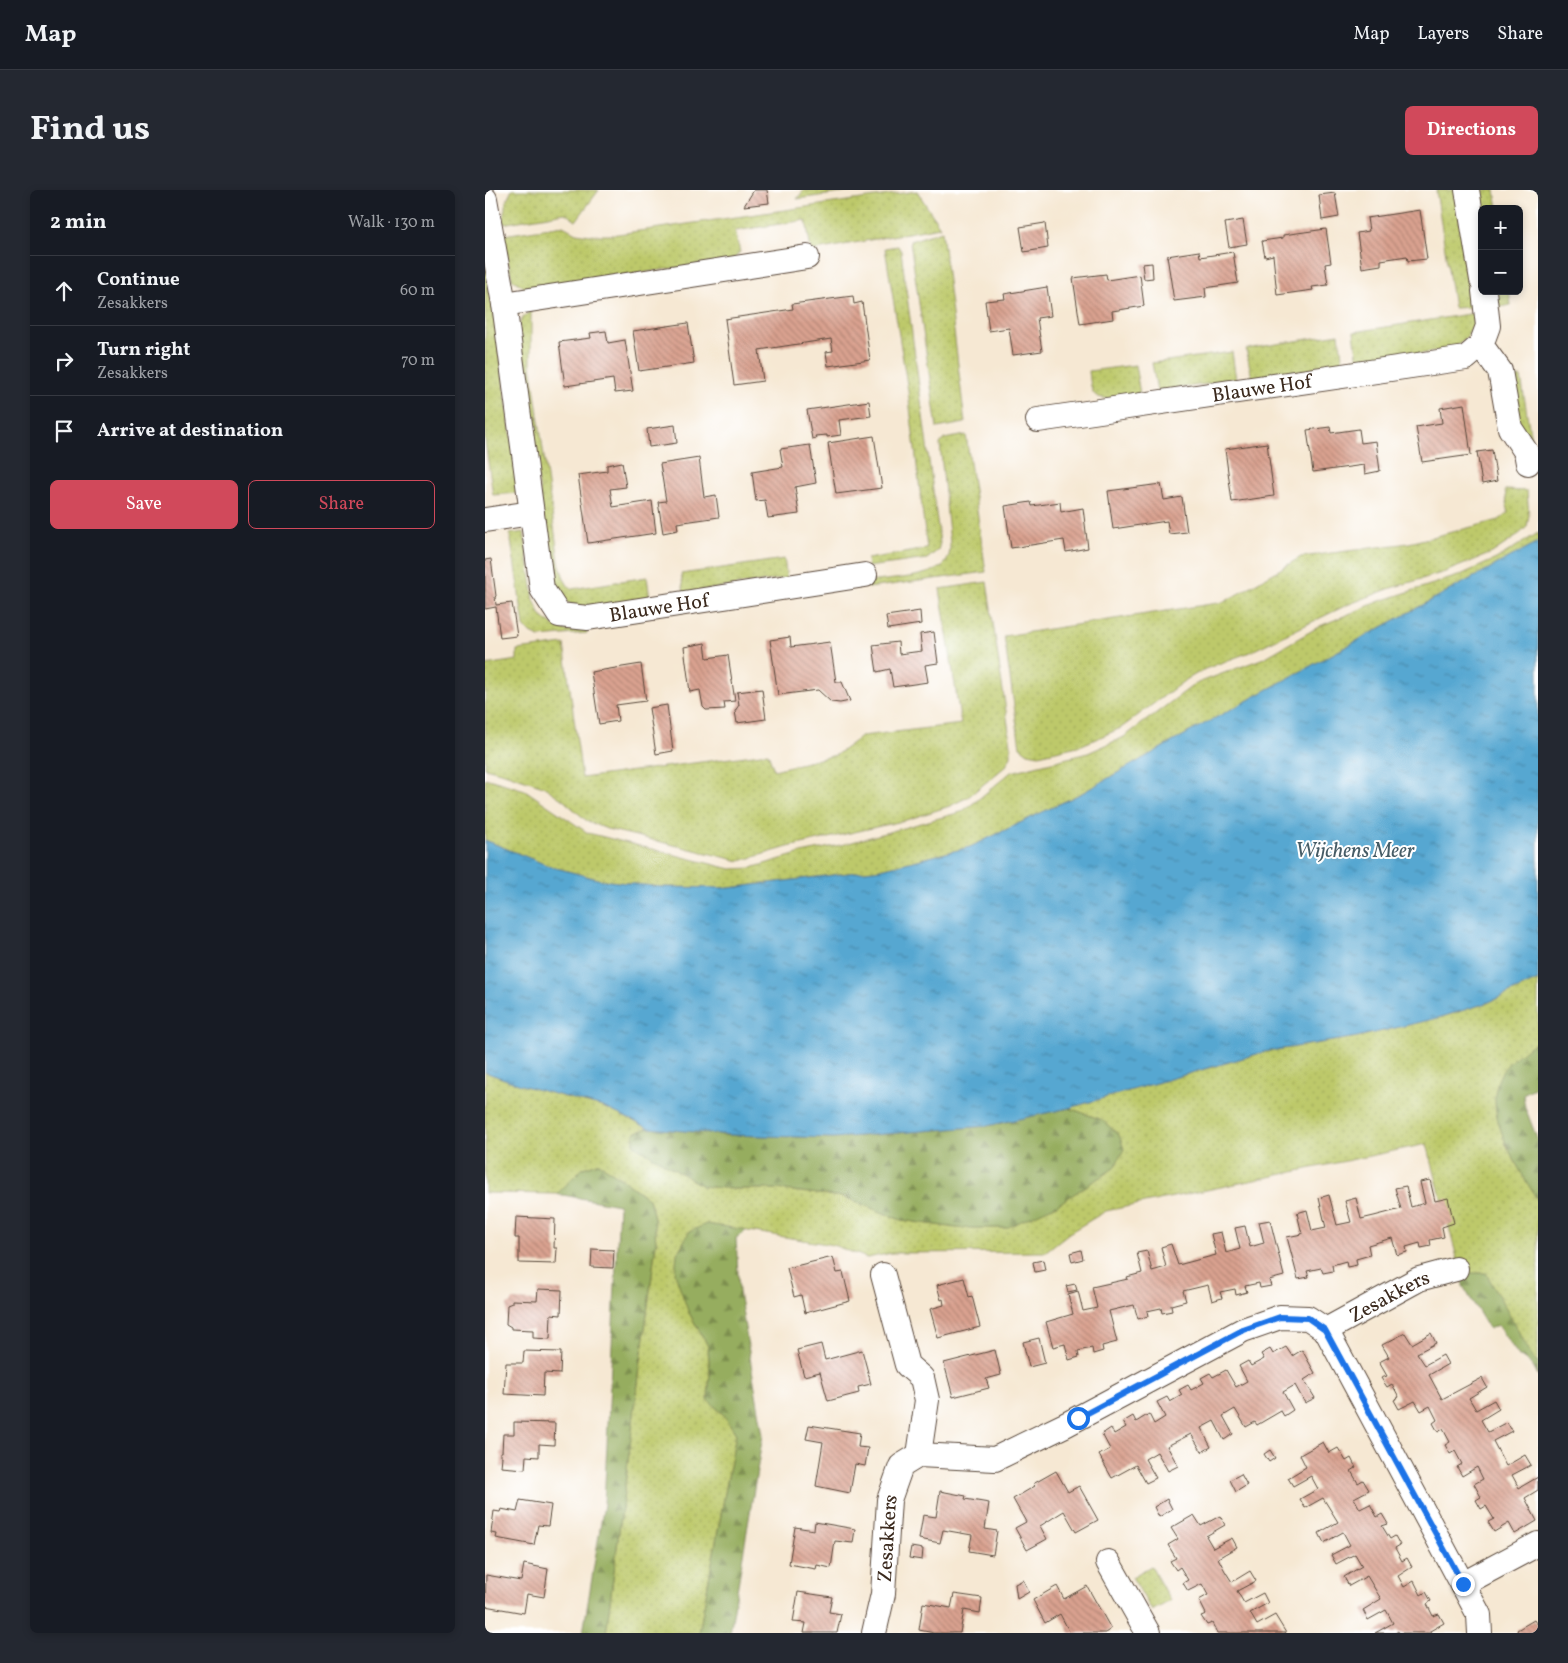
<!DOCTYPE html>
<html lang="en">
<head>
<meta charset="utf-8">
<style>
  :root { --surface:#171b24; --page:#242831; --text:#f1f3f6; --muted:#9ea1a6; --line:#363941; --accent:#d1495b }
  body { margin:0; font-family:Vollkorn,serif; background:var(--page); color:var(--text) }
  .controls { position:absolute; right:15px; top:15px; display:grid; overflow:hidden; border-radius:8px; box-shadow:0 2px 8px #0003 }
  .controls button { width:45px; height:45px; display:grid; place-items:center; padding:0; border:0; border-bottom:1px solid var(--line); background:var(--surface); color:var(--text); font:25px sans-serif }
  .stop { position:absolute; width:15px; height:15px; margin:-11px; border:4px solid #1a73e8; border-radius:50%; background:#fff }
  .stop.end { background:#1a73e8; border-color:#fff; box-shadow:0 1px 5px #0008 }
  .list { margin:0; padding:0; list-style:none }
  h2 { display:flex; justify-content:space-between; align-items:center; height:65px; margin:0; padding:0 20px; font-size:21px }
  h2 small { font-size:16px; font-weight:400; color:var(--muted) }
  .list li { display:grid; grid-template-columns:32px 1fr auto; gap:15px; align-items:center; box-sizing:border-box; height:70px; padding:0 20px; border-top:1px solid var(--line) }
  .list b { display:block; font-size:19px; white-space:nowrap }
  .list p { margin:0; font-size:16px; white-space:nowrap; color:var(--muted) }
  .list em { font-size:16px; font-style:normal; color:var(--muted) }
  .actions { display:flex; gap:10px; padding:15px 20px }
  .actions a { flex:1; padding:11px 0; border:1px solid var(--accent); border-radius:8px; text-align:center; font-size:18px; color:var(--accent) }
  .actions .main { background:var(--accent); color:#fff }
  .icon { flex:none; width:28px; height:28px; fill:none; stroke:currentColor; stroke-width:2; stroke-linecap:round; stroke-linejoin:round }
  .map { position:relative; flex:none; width:1053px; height:1443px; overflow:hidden; border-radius:8px }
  header { display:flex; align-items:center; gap:30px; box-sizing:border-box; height:70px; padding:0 25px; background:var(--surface); border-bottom:1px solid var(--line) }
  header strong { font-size:24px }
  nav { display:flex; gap:28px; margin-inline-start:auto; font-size:18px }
  .intro { display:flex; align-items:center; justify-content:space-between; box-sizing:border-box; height:120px; padding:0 30px }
  h1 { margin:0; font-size:35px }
  .button { padding:12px 22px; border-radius:8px; background:var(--accent); color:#fff; font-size:18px; font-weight:700 }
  main { display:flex; gap:30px; padding:0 30px }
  aside { flex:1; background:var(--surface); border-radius:8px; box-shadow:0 2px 8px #0003 }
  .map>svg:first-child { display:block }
  .grass { fill:url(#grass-dots); stroke:#7c7a44 }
  .forest { fill:url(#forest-firs); stroke:#686c3e }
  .water { fill:url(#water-ripples); stroke:#486878 }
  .building { fill:url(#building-back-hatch) }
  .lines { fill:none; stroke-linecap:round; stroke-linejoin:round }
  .street-casing { stroke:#574639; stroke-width:26 }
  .street { stroke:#fff; stroke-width:24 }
  .route { stroke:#1a73e8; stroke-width:6 }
  .labels { text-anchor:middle; stroke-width:4; stroke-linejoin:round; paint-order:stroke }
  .street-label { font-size:20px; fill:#3b2a1e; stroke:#fff }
  .water-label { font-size:21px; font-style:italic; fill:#465c66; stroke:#fff }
</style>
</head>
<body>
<header>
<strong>Map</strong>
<nav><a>Map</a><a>Layers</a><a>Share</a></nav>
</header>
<div class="intro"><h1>Find us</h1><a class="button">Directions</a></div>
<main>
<aside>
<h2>2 min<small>Walk · 130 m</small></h2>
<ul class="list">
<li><svg class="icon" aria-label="ahead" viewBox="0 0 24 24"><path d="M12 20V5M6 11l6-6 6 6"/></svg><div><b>Continue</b><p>Zesakkers</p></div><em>60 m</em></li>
<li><svg class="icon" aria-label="right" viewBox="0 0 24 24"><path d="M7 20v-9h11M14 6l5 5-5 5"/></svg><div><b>Turn right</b><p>Zesakkers</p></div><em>70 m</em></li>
<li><svg class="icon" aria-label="arrive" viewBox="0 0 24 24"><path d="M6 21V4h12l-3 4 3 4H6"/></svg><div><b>Arrive at destination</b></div></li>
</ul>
<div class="actions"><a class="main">Save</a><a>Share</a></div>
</aside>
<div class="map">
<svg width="1053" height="1443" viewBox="0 0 1053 1443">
  <defs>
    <pattern id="grass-dots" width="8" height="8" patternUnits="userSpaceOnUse" patternTransform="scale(1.25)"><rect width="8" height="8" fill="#bdc96b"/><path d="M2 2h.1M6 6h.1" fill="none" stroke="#a3ad5c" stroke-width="1.8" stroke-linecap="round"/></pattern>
    <pattern id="forest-firs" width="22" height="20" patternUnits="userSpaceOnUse" patternTransform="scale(1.25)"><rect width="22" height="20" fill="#96ad5f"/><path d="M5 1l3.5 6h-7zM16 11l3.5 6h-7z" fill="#7c8d4e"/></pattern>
    <pattern id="water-ripples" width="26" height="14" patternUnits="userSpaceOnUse" patternTransform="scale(1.25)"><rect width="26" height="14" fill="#56a7d1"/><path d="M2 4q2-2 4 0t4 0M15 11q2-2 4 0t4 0" fill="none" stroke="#4888a9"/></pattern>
    <pattern id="building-back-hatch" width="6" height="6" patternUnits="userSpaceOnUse" patternTransform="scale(1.25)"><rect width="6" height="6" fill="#daa290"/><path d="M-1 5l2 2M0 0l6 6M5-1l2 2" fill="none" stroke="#b28475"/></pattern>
  </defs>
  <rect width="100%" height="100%" fill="#fff"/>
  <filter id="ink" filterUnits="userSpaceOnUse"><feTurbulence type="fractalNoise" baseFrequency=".02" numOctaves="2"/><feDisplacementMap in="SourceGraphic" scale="10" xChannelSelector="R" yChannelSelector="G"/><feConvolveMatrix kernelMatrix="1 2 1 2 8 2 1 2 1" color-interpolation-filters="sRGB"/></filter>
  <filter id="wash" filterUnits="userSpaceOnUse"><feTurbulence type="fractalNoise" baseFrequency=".0096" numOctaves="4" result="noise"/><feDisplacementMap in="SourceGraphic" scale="20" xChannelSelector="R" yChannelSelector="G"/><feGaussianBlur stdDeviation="1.12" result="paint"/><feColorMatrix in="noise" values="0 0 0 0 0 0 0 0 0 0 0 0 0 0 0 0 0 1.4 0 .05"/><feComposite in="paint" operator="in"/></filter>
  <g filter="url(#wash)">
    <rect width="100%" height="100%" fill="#f6e8d3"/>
    <path class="grass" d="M27 0H114L91 31 80 23 17 34 21 12Z
      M319 0H379L312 9Z
      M951 0H971L989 117 969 118Z
      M996 0H1010L1013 19H999Z
      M432 1 455 37 326 61 321 30 250 41 255 62 248 70 47 98H40L27 89 18 45 78 36 91 43 106 45H126Z
      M457 41 480 233 452 238 425 51Z
      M413 56 416 61 455 353 453 360 442 369 383 377 382 369 442 359 423 201 400 58Z
      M0 57 34 303 8 305 0 251Z
      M1012 101H1024L1026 115 1014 117Z
      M46 121V175L74 372C77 381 79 394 87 399L162 387 165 409C146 411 97 422 82 412 75 407 72 400 68 393L32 141C35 131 38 126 46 121Z
      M990 123 988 136 981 148 969 159 873 173 869 142Z
      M854 144 858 175 767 188 761 159Z
      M747 162 751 190 672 201 667 173Z
      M650 175 655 204C644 206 613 214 608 202 605 196 605 188 604 181Z
      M1036 187 1046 249 1032 233 1022 189Z
      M481 245 501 382 383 398V392C402 389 449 388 461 372 465 366 465 360 465 353L455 254 459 249Z
      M1020 300 1042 301 1044 325 1042 337 1031 347 1007 363 960 382 906 398 862 415 765 462 720 479 699 491 636 538 597 555 554 565 543 563 535 557 519 446 739 412 816 367 924 353 1014 330 1023 323Z
      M39 342 49 410 56 426 69 436 82 441 101 440 102 443 54 447 44 442 39 436 25 344Z
      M1053 343V352L710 539 597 603 485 657 396 679 244 698 176 697 116 690 64 676 0 650V588L40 600 103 643 246 679 266 678 316 663 360 654 476 622 490 612 526 582 603 563 639 547 710 494 779 468 835 436 895 411 973 386 1011 369Z
      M299 369 302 388 199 403 196 384Z
      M502 392 526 555V566L521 576 483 607 465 616 418 631 303 657 255 671 122 639 102 631 78 610 58 596 19 583 0 578V475L32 470V460L79 454 97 588 283 563 289 580 351 565 377 546 476 534 455 399Z
      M1053 790V853L1048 854 1020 953 1053 1011V1171H1050L976 1083 942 954 621 1021 584 1043 560 1062 407 1063 382 1068 348 1055 221 1034 203 1121 223 1156 225 1183 223 1210 240 1226 251 1244 214 1443H121L171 1053 169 1028 164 1009 114 973 98 978 72 1004 0 1003V882L36 895 118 917 164 938 149 943 248 999H291L359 1007 416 1030 472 1038H521L617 930 584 918 779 862 872 847 953 828 1002 813Z
      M666 1376 685 1411 667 1421 647 1387Z"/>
    <path class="forest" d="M1053 853V896L1038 904 1040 917 1053 951V1011C1031 973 982 904 1031 867 1038 862 1044 855 1053 853Z
      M584 918 617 930 634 945 639 959 629 978 572 1015 521 1038H472L416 1030 359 1007 291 999H248L217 996 149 955V943L164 938 246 945 348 948 502 936Z
      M114 973 164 1009 169 1028 171 1053 121 1443H98L119 1314 134 1015 72 1004 98 978Z
      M221 1034 262 1040 251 1048 254 1102 278 1245 245 1443H214L251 1244 240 1226 223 1210 225 1183 223 1156 203 1121 190 1083 192 1064 204 1042Z
      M976 1083H1001L1050 1171H1053V1186L1047 1175 1034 1166 1012 1135 1004 1139 978 1096Z"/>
    <path class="water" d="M1053 352V790L1002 813 953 828 872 847 779 862 584 918 502 936 348 948 246 945 164 938 118 917 36 895 0 882V650L64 676 116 690 176 697 244 698 396 679 485 657 597 603 710 539Z"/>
    <g id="blocks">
      <path class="building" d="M269 0H282L284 13 259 16Z
        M850 3 854 27 837 30 834 5Z
        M935 20 942 69 923 71 922 66 896 70V75L877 78 872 43 884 41 882 28Z
        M758 30 762 54 744 57 740 33Z
        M560 33 563 58 539 62 535 37Z
        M841 39 846 73 840 74 843 95 827 97 828 100 792 105 788 65 780 67 777 51 798 48V45Z
        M714 61 715 67 748 62 753 93 720 98 721 107 689 111 682 66Z
        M667 73 668 88 659 89 657 74Z
        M621 84 622 90 655 85 659 116 627 121 628 129 595 134 588 88Z
        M562 97 566 126 552 128 557 161 528 165 524 138 504 141 500 111 520 109 519 104Z
        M368 106 369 114 377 112 385 170 343 176 341 162 348 161 346 149 274 160 278 191 249 195 240 129 308 119 307 114Z
        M203 133 209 173 154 181 148 141Z
        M121 141 123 153 140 150 148 201 130 203 128 189 80 196 74 152 106 148 105 143Z
        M384 211 386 226 354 230 356 245 342 247V245L330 246 331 248 327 249 322 220Z
        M979 214 986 265 937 272 931 237 957 233 955 218Z
        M190 235 192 253 164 257 162 239Z
        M845 237 846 243 874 239 876 253 891 251 895 281 880 284 879 275 828 282 822 240Z
        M389 246 397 298 351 304 343 253Z
        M782 253 789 306 747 312 740 259Z
        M325 255 331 293 310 297 314 324 283 328 280 310 271 311 267 282 298 277 295 259Z
        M1007 260 1012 291 997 294 992 262Z
        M214 268 219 307 231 305 234 327 192 333 193 340 178 343 173 312 181 311 175 274Z
        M137 272 141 297 125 299 128 317 167 311 171 343 103 353 93 285 122 281V275Z
        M676 294 679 310 697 307 702 342 684 344 682 331 628 339 623 301Z
        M546 312 547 316 575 312 576 322 598 318 603 358 581 362 579 350 526 358 520 316Z
        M6 369 11 406 10 407 11 415 27 413 32 446 15 448 11 417 0 419V370Z
        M435 421 436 434 403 439 401 426Z
        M449 442 453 473 440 475 443 492 408 497 405 479 392 482 388 455 413 452 414 464 437 461 435 444Z
        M305 447 306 457 345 452 351 492H357L365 511 355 513 346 512 333 500 293 505 285 450Z
        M220 453 222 468 243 465 250 511 239 512 240 519 221 520 218 517 215 500 205 502 199 457Z
        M156 474 161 511 131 515 133 531 114 534 106 482Z
        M277 499 281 529 252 533 250 521 254 515 252 502Z
        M182 515 188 561 171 564 164 518Z
        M945 990 950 1011 963 1008 969 1033 957 1037 959 1047 945 1050 946 1056 936 1058 935 1053 921 1057 922 1062 912 1065 907 1048 883 1055 885 1065 871 1069 872 1075 862 1077 861 1071 847 1075 848 1081 838 1083 836 1078 822 1081 824 1087 813 1089 802 1047 817 1044 812 1023 822 1020 827 1041 841 1038 834 1008 844 1005 852 1035 866 1032 860 1011 871 1008 876 1029 889 1026 916 1019 910 998 921 996 926 1017 940 1013 935 992Z
        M31 1027 70 1029 69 1058H72L71 1074 34 1073V1048H30Z
        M785 1030 799 1086 784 1090 786 1096 775 1098 774 1093 760 1096 762 1102 751 1105 750 1099 735 1102 737 1108 727 1111 723 1095 698 1101 701 1111 686 1115 687 1121 677 1123 676 1118 662 1121 663 1126 653 1129 649 1115 624 1121 632 1152 617 1156 618 1161 608 1164 607 1158 593 1161 594 1167 584 1170 580 1154 568 1157 561 1132 588 1124 583 1104 593 1101 598 1121 612 1118 607 1097 643 1089 642 1087 657 1083 652 1063 662 1061 667 1081 681 1077 676 1057 686 1054 693 1075 731 1065 726 1044 736 1042 741 1063 755 1059 750 1038 760 1036 765 1057 779 1053 774 1032Z
        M107 1059 129 1060 128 1078 106 1077Z
        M596 1060 598 1069 587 1072 585 1063Z
        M348 1067 352 1083 358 1082 365 1111 320 1123 316 1105 309 1107 302 1078Z
        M558 1070 560 1080 550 1082 548 1072Z
        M479 1088 484 1107 487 1106 495 1137 453 1148 445 1119 459 1115 458 1109 456 1110 452 1095Z
        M590 1094 592 1100 583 1102 581 1096Z
        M53 1099 77 1100 76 1125 66 1124 65 1149 48 1148V1140L26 1139V1137L21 1134 22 1115 27 1113V1110L52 1111Z
        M920 1143 927 1154 946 1143 951 1153 932 1163 940 1175 958 1165 963 1174 944 1185 957 1209 997 1188 1002 1197 984 1208 991 1220 1009 1210 1014 1219 996 1230 1003 1242 1022 1232 1027 1241 1008 1251 1021 1276 1040 1265 1046 1275 1027 1285 1034 1298 1053 1287V1300L1040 1308 1052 1331 1030 1344 1024 1333 1009 1342 1003 1332 1009 1329 1001 1316 996 1319 991 1310 996 1307 989 1294 998 1289 992 1277 977 1286 972 1277 977 1274 970 1261 965 1264 960 1255 965 1252 958 1239 953 1242 948 1233 952 1230 945 1216 936 1221 930 1211 914 1219 909 1210 914 1207 907 1194 902 1197 896 1188 902 1186 894 1172 904 1167 897 1155Z
        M554 1148 560 1173 544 1177 538 1152Z
        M336 1154 340 1170 377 1160 386 1194 373 1197 374 1203 343 1211 335 1182 319 1186 312 1160Z
        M801 1157 807 1166 817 1160 830 1183 819 1190 830 1208 820 1213 810 1195 798 1202 808 1220 799 1226 796 1221 772 1235 770 1232 761 1237 750 1219 738 1226 748 1244 739 1250 729 1231 716 1238 726 1257 717 1262 706 1244 682 1256 693 1276 683 1281 672 1262 660 1269 671 1288 661 1293 651 1275 627 1288 614 1265 625 1259 617 1244 626 1238 629 1244 641 1237 638 1232 648 1226 651 1232 664 1224 669 1234 680 1227 672 1212 682 1207 685 1212 697 1205 694 1200 703 1195 706 1200 719 1193 716 1188 725 1183 728 1187 741 1180 751 1197 762 1191 754 1176 763 1171 766 1176 779 1169 776 1164 785 1159 788 1164Z
        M510 1160 516 1185 501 1189 504 1198 468 1207 459 1173Z
        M39 1161 76 1162 75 1184 59 1183 58 1206 19 1204 21 1173H38Z
        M29 1232 70 1233 69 1255 54 1254V1267L41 1266 40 1279 16 1277 17 1266H15V1262H17L18 1244H29Z
        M324 1235 375 1243 373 1257 383 1258 380 1276 370 1274 365 1303 331 1296 338 1252 321 1249Z
        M838 1252 844 1263 853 1258 861 1271 866 1268 871 1278 866 1281 873 1293 878 1290 884 1300 869 1308 875 1319 885 1314 892 1327 897 1324 903 1334 897 1336 905 1349 910 1346 915 1355 910 1358 917 1371 922 1368 927 1377 913 1386 919 1397 929 1391 936 1405 941 1402 946 1411 942 1414 948 1426 954 1424 959 1433 945 1441 946 1443H914L913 1441 910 1443H890L908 1433 901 1420 883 1430 878 1420 896 1409 882 1386 864 1396 859 1387 877 1376 870 1364 851 1374 846 1365 865 1355 858 1342 839 1353 834 1343 853 1332 838 1308 820 1318 815 1309 833 1299 826 1286 808 1296 803 1288 821 1277 815 1265Z
        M785 1260 790 1268 784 1272 779 1264Z
        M571 1281 583 1302 594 1296 613 1330 591 1342 579 1321 555 1336 562 1349 542 1360 530 1338 541 1332 528 1309 550 1296 548 1294Z
        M756 1284 762 1295 751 1302 745 1290Z
        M455 1301 481 1306 480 1309 504 1313 500 1339 512 1341 508 1365 484 1361 487 1345 458 1340 455 1353 434 1349 438 1325 451 1327Z
        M682 1309 687 1319 674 1327 669 1317Z
        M35 1310 66 1315 63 1336 53 1335 49 1355 11 1348 12 1344 6 1343 9 1321 15 1322 16 1319 32 1322Z
        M709 1325 716 1336 735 1326 740 1335 721 1346 728 1358 747 1348 752 1357 733 1368 740 1381 747 1392 765 1381 771 1391 752 1401 759 1413 778 1403 783 1413 765 1423 772 1435 790 1425 801 1443H732L727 1433 722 1435 716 1426 721 1424 714 1410 723 1405 717 1394 703 1401 698 1393 703 1390 695 1377 691 1380 685 1371 691 1368 683 1355 693 1349 686 1338Z
        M330 1332 370 1339 368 1353 350 1351 346 1378 332 1375 331 1379 304 1374 310 1337 329 1340Z
        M426 1357 438 1359 437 1370 424 1368Z
        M39 1374 63 1379 59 1407 42 1404 39 1423 0 1416 1 1385 36 1391Z
        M538 1390 544 1402 532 1409 530 1394Z
        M572 1396 579 1409 602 1396 626 1439 620 1443H585L575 1424 560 1433 548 1410Z
        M313 1402 347 1407 344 1422 356 1424 352 1443H319L321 1433 308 1432Z
        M469 1404 497 1408 495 1423 479 1420 475 1443H449L434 1440 438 1413 466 1418Z
        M1049 1430 1051 1433H1053V1443H1033L1032 1440Z"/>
    </g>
  </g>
  <g filter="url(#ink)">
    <use href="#blocks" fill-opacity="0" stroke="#574639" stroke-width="1"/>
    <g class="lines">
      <defs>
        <g id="street">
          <path d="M982 0 997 90"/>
          <path id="s1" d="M0 9 19 114 57 399 74 425 103 428 380 385"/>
          <path d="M19 114 322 67"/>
          <path d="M996 155 1015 181 1025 238 1041 262 1043 273"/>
          <path id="s2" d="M553 230 981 168 996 155 1003 136 999 101"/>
          <path d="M0 330 47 323"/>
          <path d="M398 1085 422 1175 437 1188 442 1210 434 1265"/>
          <path id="s3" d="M841 1140 934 1089 971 1079"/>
          <path d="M623 1372 663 1443"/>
          <path d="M978 1394 1053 1354"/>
          <path id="s4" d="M389 1443 398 1404 404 1310 416 1276 434 1265 510 1269 582 1234 758 1140 795 1127 823 1128 841 1140 994 1425 995 1443"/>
        </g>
      </defs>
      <use href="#street" class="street-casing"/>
      <use href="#street" class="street"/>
    </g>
  </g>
  <g class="lines" filter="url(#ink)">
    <path class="route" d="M593 1228 758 1140 795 1127 823 1128 840 1140 978 1394"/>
  </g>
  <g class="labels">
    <g class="street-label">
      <text dy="7" stroke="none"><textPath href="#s2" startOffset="226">Blauwe Hof</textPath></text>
      <text dy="7" stroke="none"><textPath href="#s1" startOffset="526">Blauwe Hof</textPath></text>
      <text dy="7" stroke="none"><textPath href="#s3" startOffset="72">Zesakkers</textPath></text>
      <text dy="7" stroke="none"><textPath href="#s4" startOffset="96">Zesakkers</textPath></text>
    </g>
    <g class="water-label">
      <text x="870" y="667">Wijchens Meer</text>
    </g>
  </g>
</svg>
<div class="controls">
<button>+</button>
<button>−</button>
</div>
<div class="stop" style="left:593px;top:1228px"></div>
<div class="stop end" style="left:978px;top:1394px"></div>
</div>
</main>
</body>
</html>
